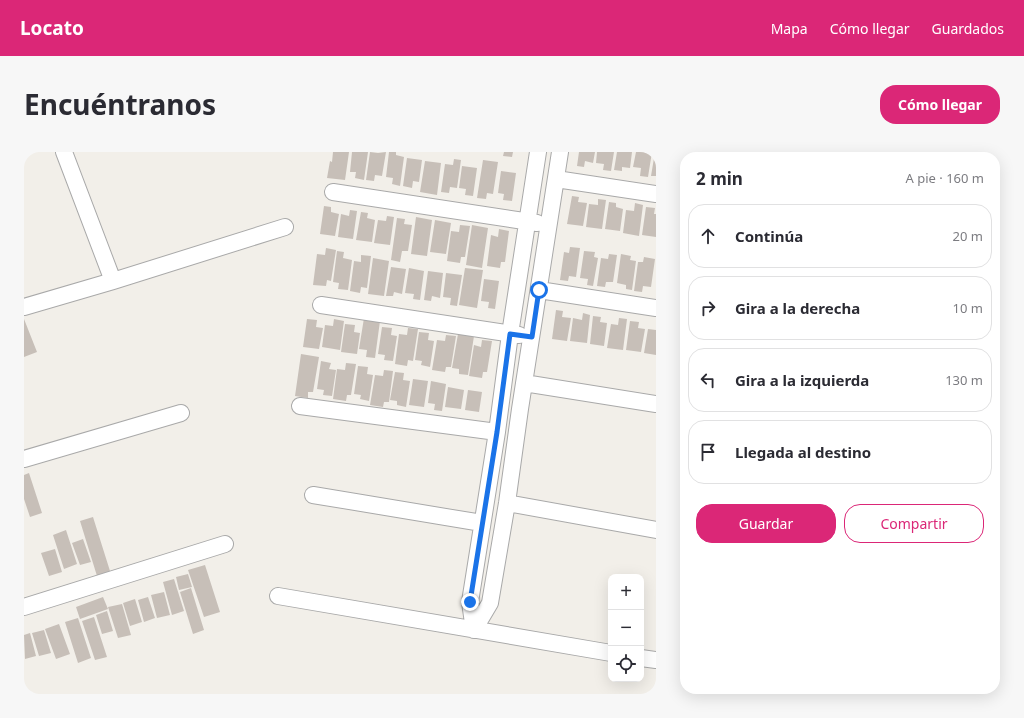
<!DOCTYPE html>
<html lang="es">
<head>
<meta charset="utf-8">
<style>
  :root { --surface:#fff; --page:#f7f7f7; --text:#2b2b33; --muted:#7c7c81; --line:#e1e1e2; --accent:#db2777 }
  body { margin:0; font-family:"Noto Sans",sans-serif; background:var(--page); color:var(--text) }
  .controls { position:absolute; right:12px; bottom:12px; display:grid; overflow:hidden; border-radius:8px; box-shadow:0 4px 16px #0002 }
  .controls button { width:36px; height:36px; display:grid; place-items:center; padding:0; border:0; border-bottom:1px solid var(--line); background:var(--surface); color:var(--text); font:20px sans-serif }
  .stop { position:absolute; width:12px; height:12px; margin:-9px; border:3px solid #1a73e8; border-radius:50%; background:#fff }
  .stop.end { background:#1a73e8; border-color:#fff; box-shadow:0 1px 4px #0008 }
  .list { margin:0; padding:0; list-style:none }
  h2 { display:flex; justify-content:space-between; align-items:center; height:52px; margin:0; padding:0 16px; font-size:17px }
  h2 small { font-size:13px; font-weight:400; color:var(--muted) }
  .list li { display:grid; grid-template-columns:26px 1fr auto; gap:12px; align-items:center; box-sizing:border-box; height:64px; margin:0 8px 8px; padding:0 8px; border:1px solid var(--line); border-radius:16px }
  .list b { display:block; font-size:15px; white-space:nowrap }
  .list em { font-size:13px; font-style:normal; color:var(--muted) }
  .actions { display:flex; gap:8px; padding:12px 16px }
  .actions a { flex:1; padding:9px 0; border:1px solid var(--accent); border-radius:16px; text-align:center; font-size:14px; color:var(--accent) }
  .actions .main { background:var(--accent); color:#fff }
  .icon { flex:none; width:22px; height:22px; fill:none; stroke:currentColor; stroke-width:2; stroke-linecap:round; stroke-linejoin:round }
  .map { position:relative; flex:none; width:632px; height:542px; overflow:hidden; border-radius:16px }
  header { display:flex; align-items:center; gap:24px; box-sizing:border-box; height:56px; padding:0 20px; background:var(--accent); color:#fff }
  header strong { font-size:19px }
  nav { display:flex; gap:22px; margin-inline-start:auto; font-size:14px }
  .intro { display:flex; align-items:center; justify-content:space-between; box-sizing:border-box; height:96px; padding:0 24px }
  h1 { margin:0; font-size:28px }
  .button { padding:10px 18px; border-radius:16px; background:var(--accent); color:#fff; font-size:14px; font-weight:700 }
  main { display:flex; gap:24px; padding:0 24px }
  aside { flex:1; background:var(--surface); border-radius:16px; box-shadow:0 4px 16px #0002 }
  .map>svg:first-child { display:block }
  .building { fill:#c7bfb8 }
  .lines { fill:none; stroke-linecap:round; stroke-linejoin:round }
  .street-casing { stroke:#a9a9a9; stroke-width:18 }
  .street { stroke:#fff; stroke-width:16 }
  .route { stroke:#1a73e8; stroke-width:5 }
</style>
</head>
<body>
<header>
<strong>Locato</strong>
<nav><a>Mapa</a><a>Cómo llegar</a><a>Guardados</a></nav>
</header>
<div class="intro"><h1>Encuéntranos</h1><a class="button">Cómo llegar</a></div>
<main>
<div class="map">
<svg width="632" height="542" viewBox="0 0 632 542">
  <rect width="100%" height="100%" fill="#f2efe9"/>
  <path class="building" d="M309 0H325L321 28 303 26 306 9 308 10Z
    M328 0H344L340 28 331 26 332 20H326Z
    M346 0 354 1 362 0 358 24 351 23 350 29 342 28Z
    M365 0H372V3L380 5 376 34 368 32 369 26 362 25Z
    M480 0H489L488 5 479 4Z
    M555 0H571L569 11 561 9 560 15 553 14Z
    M573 0H590L587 19 579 18 580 12 572 11Z
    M593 0H608L606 16 598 15V19L590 18Z
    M612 0H628L624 25 616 24 617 16 609 15Z
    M631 0H632V24H627Z
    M383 6 398 8 395 30 389 29 388 36 379 34Z
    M430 7 437 8 433 36 426 35 425 41 417 40 421 12 429 13Z
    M459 8 474 10 469 42 463 41 462 47 453 46Z
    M401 9 417 11 413 43 396 40Z
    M438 14 453 16 449 44 441 43 442 37 435 36Z
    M477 19 492 21 488 49 479 48 480 42 474 41Z
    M548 44 555 45 554 50 563 51 559 74 543 72Z
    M574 47 582 48 578 77 562 75 565 52 574 53Z
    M585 50 592 51V55L599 57 596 79 581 77Z
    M611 51 619 53 615 84 599 81 602 58 610 59Z
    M300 54 307 55V60L315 62 311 84 296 82Z
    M622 55 631 56 630 62H632V85L618 83Z
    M326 58 333 59 329 87 314 85 317 62 325 64Z
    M337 60 344 61 343 66 351 68 348 90 332 88Z
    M363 64 370 65 366 93 350 91 354 68 362 69Z
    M392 65 408 68 403 104 387 102Z
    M373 66 381 67 380 72 388 73 384 99H378L376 110 367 108Z
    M411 68 427 71 422 102 406 100Z
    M436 73 446 74 441 105H437L436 111 423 109 427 79 435 80Z
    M448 73 464 76 458 116 442 113Z
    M475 77 485 79 481 110H477L476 116 463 114 467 83 474 85Z
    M546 95 556 96 552 125 545 124 544 129 536 128 540 100 545 101Z
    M302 96 312 98 307 129 303 128 302 134 289 133 293 102 301 103Z
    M313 99 320 100 319 106 328 108 324 138 314 137 315 131 309 130Z
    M560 99 571 100 570 105 574 106 569 134 563 133 564 127 556 126Z
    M585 102 593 103 589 130H582L581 135 573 134 577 106 584 107Z
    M597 102 607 104 606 108 612 109 608 138 602 137V133L593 131Z
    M337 103 347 104 343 136 337 135 336 141 326 139 330 109 337 110Z
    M620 105 631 107 627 135 619 134 618 140 610 139 614 110H619Z
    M349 106 365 109 360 144 344 142Z
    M367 115 382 117 378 142 370 140 369 144H362Z
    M385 116 400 119 396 148 389 147 390 142 381 141Z
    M441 116 459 118 453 156 435 153Z
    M404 119 419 121 416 146 408 144 407 149 400 148Z
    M422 121 438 123 433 154 426 153 427 146 419 145Z
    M460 127 475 129 471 157 464 156 465 150 457 149Z
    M532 158 539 159 538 165 547 166 543 189 528 187Z
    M559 161 566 163 563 191 546 189 549 166 558 168Z
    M569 164 577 165 576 170 583 171 580 194 566 192Z
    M340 166 356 169 351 206 342 205 343 198 335 197Z
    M595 166 603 167 599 198 583 196 587 172 594 173Z
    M0 167 13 200 0 205Z
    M283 167 293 168 292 175 299 176 295 197 279 195Z
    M310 167 320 169 316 198 298 195 301 173 309 174Z
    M606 169 615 170 614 176 621 177 617 200 602 198Z
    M321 172 331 173 330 180 336 181 333 202 317 200Z
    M358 175 368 176 367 183 373 184 369 209 360 208 361 203 354 202Z
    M384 176 394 177 389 209 384 208 383 214 371 212 375 182 383 183Z
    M624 177 632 178V203L620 201Z
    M395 180 405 181 404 188 410 189 406 215 397 213 398 209 391 208Z
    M434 182 450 184 444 223 435 222V217L428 216Z
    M422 183 432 184 427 215H422L421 220 408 218 413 188 421 189Z
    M458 188 468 189 463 220H459L458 226 445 224 450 193 457 195Z
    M277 202 295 205 289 240H284V246L271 244Z
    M297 209 307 211 305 217 312 218 308 244 299 243 300 238 293 237Z
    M322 211 332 212 327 243H323L322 249 309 247 313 217 321 218Z
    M334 214 344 215 343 222 349 223 345 249 336 247 337 243 330 242Z
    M360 218 369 219 365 250H360L359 255 346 253 351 223 359 224Z
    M371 220 380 221 379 228 386 229 382 255 373 253V249L366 248Z
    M389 227 404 229 400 255 385 253Z
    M407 229 422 232 418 259 410 258 411 252 404 251Z
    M424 235 440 238 437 257 421 255Z
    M444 238 458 240 455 260 441 258Z
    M5 321 18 361 6 365 0 347V323Z
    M69 365 86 419 73 424 56 369Z
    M42 378 53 412 40 417 29 383Z
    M59 387 67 410 56 413 48 391Z
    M31 397 38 420 25 424 17 401Z
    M181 413 196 460 180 465 164 418Z
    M164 422 168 435 155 438 152 425Z
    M150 427 160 459 148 463 139 430Z
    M167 436 180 478 169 482 156 440Z
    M140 440 146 463 133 466 127 443Z
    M79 445 84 457 56 467 52 455Z
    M124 445 131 466 120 470 114 448Z
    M111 447 118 470 106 474 99 451Z
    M98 452 107 483 94 486 84 455Z
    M83 459 89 479 78 482 72 463Z
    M70 465 83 505 71 508 58 469Z
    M54 466 67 506 54 511 41 470Z
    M35 472 46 502 32 507 21 477Z
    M20 478 27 501 15 504 8 481Z
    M6 481 12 504 1 507 0 483Z"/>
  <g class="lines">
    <defs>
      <path id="street" d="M40 0 89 129
        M532 27 632 42
        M309 40 513 71
        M515 138 632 156
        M297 153 495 183
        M0 155 89 129 261 75
        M500 231 632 252
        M276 254 473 280
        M0 307 157 261
        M289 343 458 371
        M483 351 632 378
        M254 444 587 501
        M0 455 201 392
        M450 478 466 451 483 351 496 257 536 0
        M450 478 446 450 473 280 486 182 514 0
        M617 506 632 508"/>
    </defs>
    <use href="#street" class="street-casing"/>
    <use href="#street" class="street"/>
  </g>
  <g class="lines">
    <path class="route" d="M446 450 473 280 486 182 508 185 515 138"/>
  </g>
</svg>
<div class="controls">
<button>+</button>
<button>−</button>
<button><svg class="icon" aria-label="locate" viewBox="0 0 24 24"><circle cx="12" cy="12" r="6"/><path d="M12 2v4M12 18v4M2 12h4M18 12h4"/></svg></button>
</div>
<div class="stop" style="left:515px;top:138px"></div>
<div class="stop end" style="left:446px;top:450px"></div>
</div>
<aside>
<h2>2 min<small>A pie · 160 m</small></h2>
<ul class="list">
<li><svg class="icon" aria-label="ahead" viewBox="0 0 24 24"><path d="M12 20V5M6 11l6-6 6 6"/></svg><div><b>Continúa</b></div><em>20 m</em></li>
<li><svg class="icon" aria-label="right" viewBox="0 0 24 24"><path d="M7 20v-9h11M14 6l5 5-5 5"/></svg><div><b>Gira a la derecha</b></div><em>10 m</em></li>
<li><svg class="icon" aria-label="left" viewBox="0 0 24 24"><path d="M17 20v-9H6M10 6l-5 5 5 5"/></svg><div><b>Gira a la izquierda</b></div><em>130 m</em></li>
<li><svg class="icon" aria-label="arrive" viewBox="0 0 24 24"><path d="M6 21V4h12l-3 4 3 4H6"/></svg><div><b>Llegada al destino</b></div></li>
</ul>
<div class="actions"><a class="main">Guardar</a><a>Compartir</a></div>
</aside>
</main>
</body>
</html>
